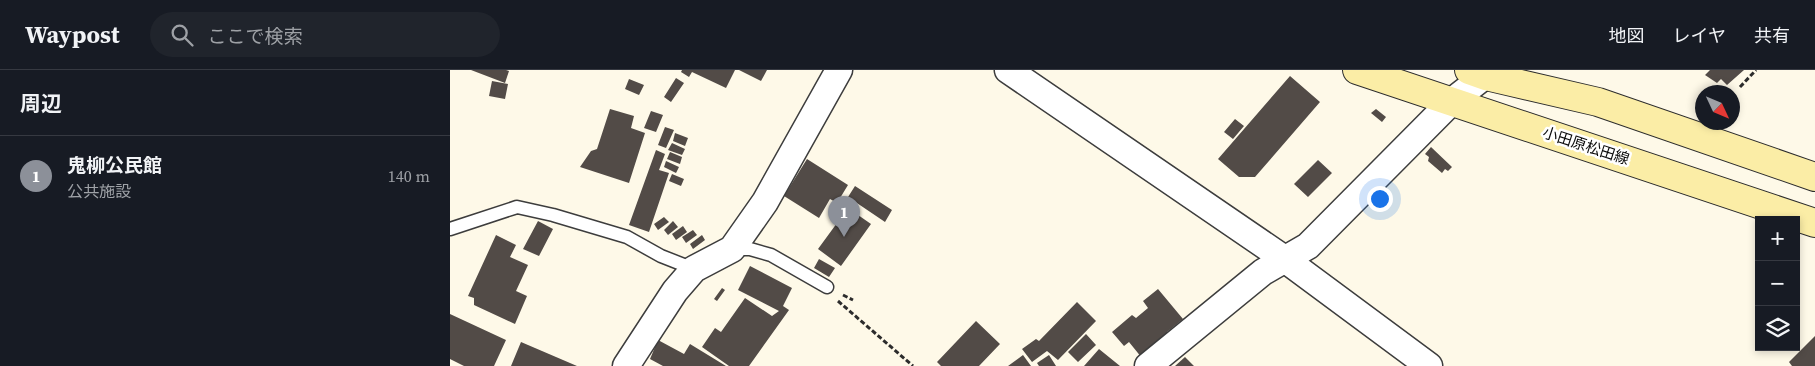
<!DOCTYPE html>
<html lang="ja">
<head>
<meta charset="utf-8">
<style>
  :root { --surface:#171b24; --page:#20242c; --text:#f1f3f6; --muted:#9ea1a6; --line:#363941; --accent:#8c9099 }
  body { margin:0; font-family:"Source Serif 4","Noto Sans JP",serif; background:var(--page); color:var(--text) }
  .controls { position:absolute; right:15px; bottom:15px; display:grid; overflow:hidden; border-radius:0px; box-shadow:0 2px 8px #0003 }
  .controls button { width:45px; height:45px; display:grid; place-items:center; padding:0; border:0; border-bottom:1px solid var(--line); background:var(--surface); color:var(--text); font:25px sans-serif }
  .compass { position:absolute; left:1245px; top:15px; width:45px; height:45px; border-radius:50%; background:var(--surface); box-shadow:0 2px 8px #0003; rotate:134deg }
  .you { position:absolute; left:929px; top:128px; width:18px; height:18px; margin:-12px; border:4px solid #fff; border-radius:50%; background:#1a73e8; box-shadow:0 0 0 8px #1a73e833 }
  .badge { display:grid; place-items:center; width:32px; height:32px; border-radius:50%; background:var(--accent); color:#fff; font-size:16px; font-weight:700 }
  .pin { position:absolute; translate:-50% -41px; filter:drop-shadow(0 1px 2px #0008) }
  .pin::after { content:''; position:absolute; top:26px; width:18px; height:15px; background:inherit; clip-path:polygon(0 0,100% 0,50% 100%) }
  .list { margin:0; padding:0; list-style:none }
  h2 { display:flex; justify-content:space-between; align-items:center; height:65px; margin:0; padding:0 20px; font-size:21px }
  h2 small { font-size:16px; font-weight:400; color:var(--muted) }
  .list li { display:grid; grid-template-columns:32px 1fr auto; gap:15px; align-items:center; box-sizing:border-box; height:80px; padding:0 20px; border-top:1px solid var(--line) }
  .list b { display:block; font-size:19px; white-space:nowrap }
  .list p { margin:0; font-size:16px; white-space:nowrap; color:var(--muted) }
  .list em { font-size:16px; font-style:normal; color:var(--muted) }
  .icon { flex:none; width:28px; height:28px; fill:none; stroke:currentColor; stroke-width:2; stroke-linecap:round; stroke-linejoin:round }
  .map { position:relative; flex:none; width:1365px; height:296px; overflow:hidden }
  header { display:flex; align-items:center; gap:30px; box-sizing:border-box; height:70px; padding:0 25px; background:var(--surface); border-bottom:1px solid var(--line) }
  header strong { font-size:24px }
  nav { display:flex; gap:28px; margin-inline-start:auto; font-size:18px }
  .search { width:350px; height:45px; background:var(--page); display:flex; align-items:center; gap:12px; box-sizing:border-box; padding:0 18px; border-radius:28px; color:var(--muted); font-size:19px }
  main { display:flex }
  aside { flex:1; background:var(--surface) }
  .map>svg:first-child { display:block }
  .building { fill:#524b47 }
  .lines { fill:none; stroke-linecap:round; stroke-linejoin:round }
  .service-casing { stroke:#3d3d3d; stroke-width:15 }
  .minor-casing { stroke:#3d3d3d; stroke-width:29 }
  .secondary-casing { stroke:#2c2c2c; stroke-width:30 }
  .path { stroke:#2c2c2c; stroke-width:3; stroke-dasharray:5 2.5; stroke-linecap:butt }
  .service { stroke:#fff; stroke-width:12 }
  .minor { stroke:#fff; stroke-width:26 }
  .secondary { stroke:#fbeda6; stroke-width:28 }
  .labels { text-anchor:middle; stroke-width:5; stroke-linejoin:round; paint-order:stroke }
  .street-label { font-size:15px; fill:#0a0a0a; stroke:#fff }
</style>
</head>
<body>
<header>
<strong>Waypost</strong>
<div class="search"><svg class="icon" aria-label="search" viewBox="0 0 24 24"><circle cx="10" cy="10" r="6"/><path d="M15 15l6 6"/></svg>ここで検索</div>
<nav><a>地図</a><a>レイヤ</a><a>共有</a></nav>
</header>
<main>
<aside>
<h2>周辺<small></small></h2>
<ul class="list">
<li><span class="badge">1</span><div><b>鬼柳公民館</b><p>公共施設</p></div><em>140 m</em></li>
</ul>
</aside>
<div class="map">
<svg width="1365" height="296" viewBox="0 0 1365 296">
  <rect width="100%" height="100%" fill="#fef9e8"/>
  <path class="building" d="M21 0H56L59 1 55 13Z
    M232 0H285L276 18 242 2 239 7 231 2Z
    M289 0H317L311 11Z
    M1260 0H1294L1277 15 1271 9 1267 13 1255 5Z
    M840 6 870 32 805 107H789L768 89Z
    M226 8 234 13 221 32 214 27Z
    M179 9 194 15 189 25 175 19Z
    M42 11 58 14 55 29 39 26Z
    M160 39 184 46 181 58 195 63 179 113 130 97 141 81 147 79Z
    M926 39 936 47 932 52 921 43Z
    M201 41 213 45 206 62 194 58Z
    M785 49 794 56 783 69 774 62Z
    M215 57 224 60 216 78 208 75Z
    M225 63 238 68 235 76 223 71Z
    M222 73 235 79 232 85 218 80Z
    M981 77 1002 97 998 101 995 99 992 103 978 91 979 87 975 84Z
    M206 80 215 84 209 100 219 103 199 162 179 155Z
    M220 82 232 87 230 94 217 89Z
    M357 89 398 115 387 133 380 129 369 148 334 126Z
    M868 90 882 103 858 127 844 114Z
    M216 91 229 97 226 103 214 97Z
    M222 104 234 109 231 116 219 111Z
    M405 116 442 140 435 152 398 127Z
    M398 138 421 154 391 196 368 179Z
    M214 147 219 152 208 160 204 154Z
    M88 151 103 159 89 186 73 179Z
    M223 151 228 157 218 165 214 160Z
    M233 156 237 162 226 170 222 164Z
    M243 160 247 165 236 173 232 167Z
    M46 165 66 175 60 187 78 195 66 221 77 226 65 254 24 235V228L18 226Z
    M252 165 255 170 243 179 240 174Z
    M369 189 385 198 379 207 364 198Z
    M300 196 342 218 333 236 339 240 299 296H279L252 277 265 258 271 262 295 228 322 246 329 241 288 220Z
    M272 218 275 220 267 231 264 229Z
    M708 219 733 249 717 262 721 266 696 293 679 272 674 276 662 262 682 245 686 248 698 238 693 231Z
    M627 232 646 251 608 290 597 281 582 292 572 279 586 269 589 271Z
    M0 244 56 270 44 296H14L0 289Z
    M526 251 550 274 529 296H491L487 292Z
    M636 264 646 275 628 292 618 282Z
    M1365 266V296H1342L1339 292Z
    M208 270 234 284 240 274 276 296H213L200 289Z
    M71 272 127 296H61Z
    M649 279 670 296H634Z
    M573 285 581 296H558Z
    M599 285 606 296H589L587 293Z
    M735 287 744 296H725Z"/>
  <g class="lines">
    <defs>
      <path id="service" d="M0 159 67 137 103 145 177 167 211 186 244 199
        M282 179H300L321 185 377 217"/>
      <path id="minor" d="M558 0 836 190 979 296
        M176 296 225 221 244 199 282 179 315 132 389 0
        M698 296 813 202 858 176 1001 32 1042 0"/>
      <path id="secondary" d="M907 0 1365 153
        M1019 0 1036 6 1148 32 1365 107"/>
    </defs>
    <use href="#service" class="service-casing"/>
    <use href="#minor" class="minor-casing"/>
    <use href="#secondary" class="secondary-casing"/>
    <path class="path" d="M1290 17 1306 0
      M393 225 403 230
      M388 231 463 296"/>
    <use href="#service" class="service"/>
    <use href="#minor" class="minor"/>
    <use href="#secondary" class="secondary"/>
  </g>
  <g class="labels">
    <g class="street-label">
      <text transform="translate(1136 76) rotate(18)" y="5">小田原松田線</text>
    </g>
  </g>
</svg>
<div class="controls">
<button>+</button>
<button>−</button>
<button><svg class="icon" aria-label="layers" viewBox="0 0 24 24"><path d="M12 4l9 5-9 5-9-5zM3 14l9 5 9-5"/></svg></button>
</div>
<svg class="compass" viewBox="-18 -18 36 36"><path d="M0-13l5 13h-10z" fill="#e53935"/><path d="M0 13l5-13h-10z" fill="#9ea1a6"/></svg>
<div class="you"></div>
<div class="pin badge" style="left:394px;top:167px">1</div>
</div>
</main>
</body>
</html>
